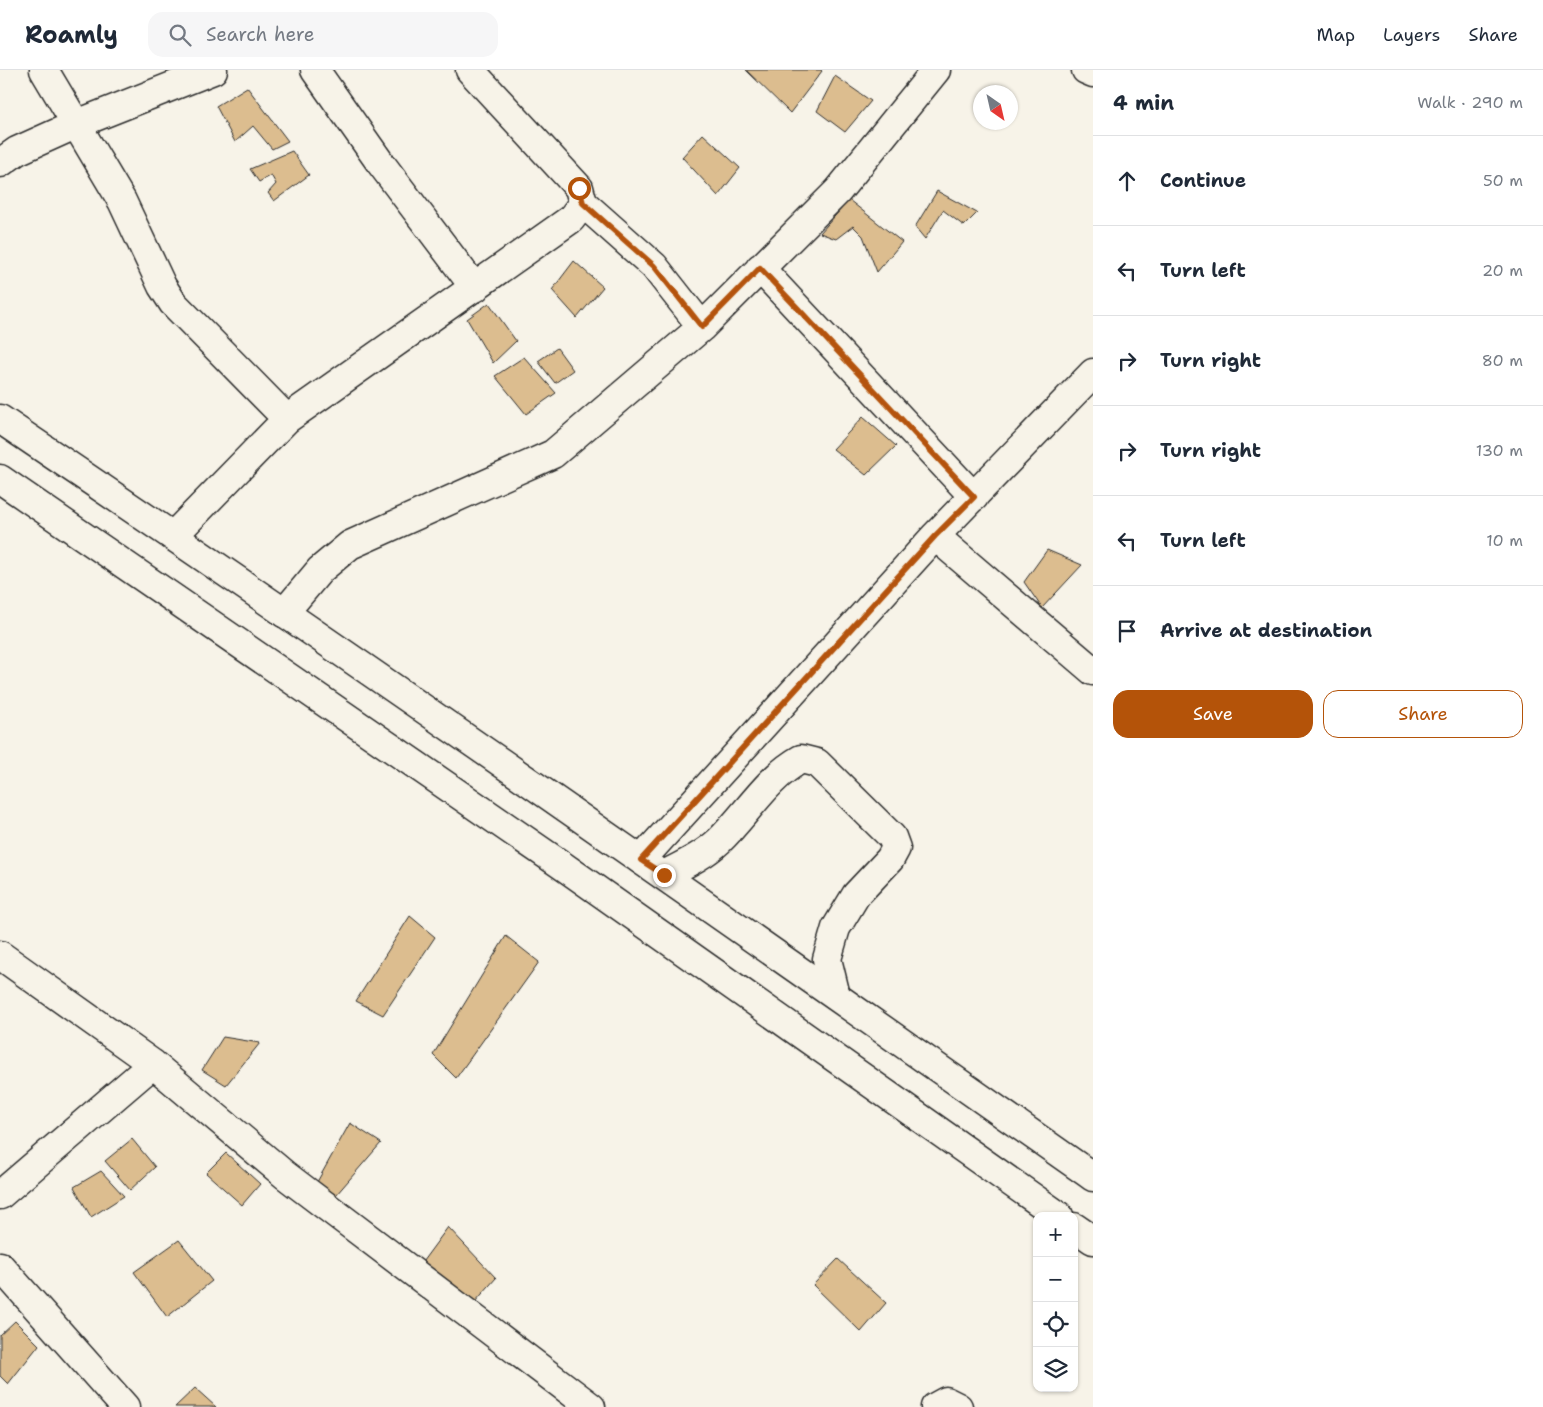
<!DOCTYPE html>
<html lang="en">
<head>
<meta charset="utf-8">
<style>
  :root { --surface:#fff; --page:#f6f6f7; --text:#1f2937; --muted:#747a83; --line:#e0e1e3; --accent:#b45309 }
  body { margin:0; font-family:"Shantell Sans",sans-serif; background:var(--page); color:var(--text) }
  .controls { position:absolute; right:15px; bottom:15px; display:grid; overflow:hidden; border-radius:10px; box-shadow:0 1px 4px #0004 }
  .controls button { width:45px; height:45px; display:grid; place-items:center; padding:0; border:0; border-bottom:1px solid var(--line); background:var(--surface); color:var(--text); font:25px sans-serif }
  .compass { position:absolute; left:973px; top:15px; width:45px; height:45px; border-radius:50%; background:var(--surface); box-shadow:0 1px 4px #0004; rotate:146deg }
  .stop { position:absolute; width:15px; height:15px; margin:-11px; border:4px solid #b45309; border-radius:50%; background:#fff }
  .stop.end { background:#b45309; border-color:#fff; box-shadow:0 1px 5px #0008 }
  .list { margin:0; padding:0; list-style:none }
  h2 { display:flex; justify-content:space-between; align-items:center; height:65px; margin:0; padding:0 20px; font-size:21px }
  h2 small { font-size:16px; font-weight:400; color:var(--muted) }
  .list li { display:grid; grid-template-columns:32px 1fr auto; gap:15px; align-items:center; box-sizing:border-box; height:90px; padding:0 20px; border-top:1px solid var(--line) }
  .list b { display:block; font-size:19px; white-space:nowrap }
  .list em { font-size:16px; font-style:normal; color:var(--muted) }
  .actions { display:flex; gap:10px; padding:15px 20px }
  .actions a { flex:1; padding:11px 0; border:1px solid var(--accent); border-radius:15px; text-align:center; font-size:18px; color:var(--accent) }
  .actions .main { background:var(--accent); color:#fff }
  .icon { flex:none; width:28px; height:28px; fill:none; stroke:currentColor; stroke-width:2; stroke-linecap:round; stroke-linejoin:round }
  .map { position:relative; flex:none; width:1093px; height:1337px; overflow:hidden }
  header { display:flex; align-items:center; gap:30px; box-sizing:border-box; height:70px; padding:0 25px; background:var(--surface); border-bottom:1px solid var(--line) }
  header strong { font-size:24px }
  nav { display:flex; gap:28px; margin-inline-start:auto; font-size:18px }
  .search { width:350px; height:45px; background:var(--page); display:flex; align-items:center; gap:12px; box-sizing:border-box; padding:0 18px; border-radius:15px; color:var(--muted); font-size:19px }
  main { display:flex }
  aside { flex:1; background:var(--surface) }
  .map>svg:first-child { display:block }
  .building { fill:#dcbd8f; stroke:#2b2b2b }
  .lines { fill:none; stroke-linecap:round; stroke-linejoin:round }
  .minor-casing { stroke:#2b2b2b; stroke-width:31 }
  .major-casing { stroke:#2b2b2b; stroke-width:31 }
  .minor { stroke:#f7f3e8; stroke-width:28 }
  .major { stroke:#f7f3e8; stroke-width:28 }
  .route { stroke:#b45309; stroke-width:6 }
</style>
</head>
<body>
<header>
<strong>Roamly</strong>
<div class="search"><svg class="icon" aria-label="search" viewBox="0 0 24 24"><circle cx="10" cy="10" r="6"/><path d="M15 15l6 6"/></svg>Search here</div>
<nav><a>Map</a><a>Layers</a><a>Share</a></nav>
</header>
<main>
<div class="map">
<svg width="1093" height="1337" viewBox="0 0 1093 1337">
  <rect width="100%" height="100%" fill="#f7f3e8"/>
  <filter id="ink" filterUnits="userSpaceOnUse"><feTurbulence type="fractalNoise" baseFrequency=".02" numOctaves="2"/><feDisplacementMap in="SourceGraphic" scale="10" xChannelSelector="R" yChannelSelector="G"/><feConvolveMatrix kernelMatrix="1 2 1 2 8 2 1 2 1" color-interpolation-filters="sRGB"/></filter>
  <g filter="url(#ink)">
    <path class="building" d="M746 0H821L822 1 790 43Z
      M835 6 871 31 845 62 817 41Z
      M247 17 288 71 272 79 253 56 235 72 216 36Z
      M703 64 740 98 718 126 682 87Z
      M292 81 309 105 274 131 268 123 276 114 271 105 259 112 250 99Z
      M937 121 977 143 964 156 943 140 925 169 915 157Z
      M849 130 902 172 877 202 863 166 853 156 836 169 820 163Z
      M574 191 603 217 577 248 552 220Z
      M489 233 516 271 493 293 467 249Z
      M557 278 573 300 555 313 538 291Z
      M524 287 556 323 526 344 495 306Z
      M863 347 896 376 866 405 833 379Z
      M1047 480 1082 495 1042 538 1024 512Z
      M410 846 435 867 383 945 356 931Z
      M506 866 539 892 456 1008 433 985Z
      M223 967 260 973 226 1015 202 1000Z
      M350 1053 381 1073 336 1125 317 1112Z
      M132 1069 155 1097 130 1120 105 1091Z
      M226 1083 260 1114 242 1135 206 1103Z
      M101 1101 124 1126 91 1147 74 1117Z
      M448 1157 496 1208 468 1240 417 1199Z
      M179 1170 212 1211 167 1247 134 1202Z
      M838 1189 886 1233 861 1262 813 1215Z
      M15 1251 39 1275 8 1314 0 1306V1265Z
      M195 1318 216 1337H175Z"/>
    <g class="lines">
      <defs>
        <path id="minor" d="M44 0 122 131 162 216 173 233 287 349
          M315 0 379 91 475 218
          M1086 0 1093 3
          M0 93 17 81 77 54 213 0
          M583 133 654 196 702 257
          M760 198 974 427
          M173 466 287 349 571 149 583 133 579 118 470 0
          M935 466 1093 601
          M284 543 320 500 350 475 553 384 702 257 838 121 936 0
          M641 790 935 466 1093 303
          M664 805C683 795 703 786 719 771 747 744 767 708 801 689L817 693 892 767 896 778 890 789 856 825 836 858 827 889 836 926
          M0 885 153 994 285 1105 591 1337
          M0 1125 153 994
          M0 1196 125 1337
          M935 1337 946 1331 958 1337"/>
        <path id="major" d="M0 349C368 597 730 852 1093 1107
          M0 409 563 796 1059 1146
          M1074 1157 1093 1170"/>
      </defs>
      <use href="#minor" class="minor-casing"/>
      <use href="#major" class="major-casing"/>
      <use href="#minor" class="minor"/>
      <use href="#major" class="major"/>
    </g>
  </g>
  <g class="lines" filter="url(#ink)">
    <path class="route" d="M579 118 583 133 654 196 702 257 760 198 974 427 935 466 641 790 664 805"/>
  </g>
</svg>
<div class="controls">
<button>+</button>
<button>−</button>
<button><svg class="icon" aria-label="locate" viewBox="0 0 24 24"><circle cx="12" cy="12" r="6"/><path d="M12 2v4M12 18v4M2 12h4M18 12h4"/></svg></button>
<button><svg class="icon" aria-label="layers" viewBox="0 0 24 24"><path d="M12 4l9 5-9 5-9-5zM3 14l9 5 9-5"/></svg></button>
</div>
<svg class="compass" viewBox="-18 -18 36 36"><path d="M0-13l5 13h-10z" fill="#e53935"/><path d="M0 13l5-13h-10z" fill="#747a83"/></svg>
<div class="stop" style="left:579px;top:118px"></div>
<div class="stop end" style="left:664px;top:805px"></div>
</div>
<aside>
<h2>4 min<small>Walk · 290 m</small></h2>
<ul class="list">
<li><svg class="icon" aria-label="ahead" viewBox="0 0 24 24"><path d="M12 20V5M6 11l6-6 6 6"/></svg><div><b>Continue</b></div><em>50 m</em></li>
<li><svg class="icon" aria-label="left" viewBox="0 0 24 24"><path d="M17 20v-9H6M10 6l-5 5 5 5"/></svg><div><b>Turn left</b></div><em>20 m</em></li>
<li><svg class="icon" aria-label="right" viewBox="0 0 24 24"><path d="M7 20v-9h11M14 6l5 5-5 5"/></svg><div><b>Turn right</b></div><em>80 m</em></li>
<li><svg class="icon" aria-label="right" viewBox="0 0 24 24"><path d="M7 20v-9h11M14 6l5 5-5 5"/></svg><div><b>Turn right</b></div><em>130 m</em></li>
<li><svg class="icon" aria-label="left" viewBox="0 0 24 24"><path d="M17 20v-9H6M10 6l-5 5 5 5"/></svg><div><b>Turn left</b></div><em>10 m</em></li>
<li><svg class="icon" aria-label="arrive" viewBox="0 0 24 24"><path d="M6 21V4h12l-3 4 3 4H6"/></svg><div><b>Arrive at destination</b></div></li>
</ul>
<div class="actions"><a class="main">Save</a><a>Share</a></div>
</aside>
</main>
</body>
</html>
